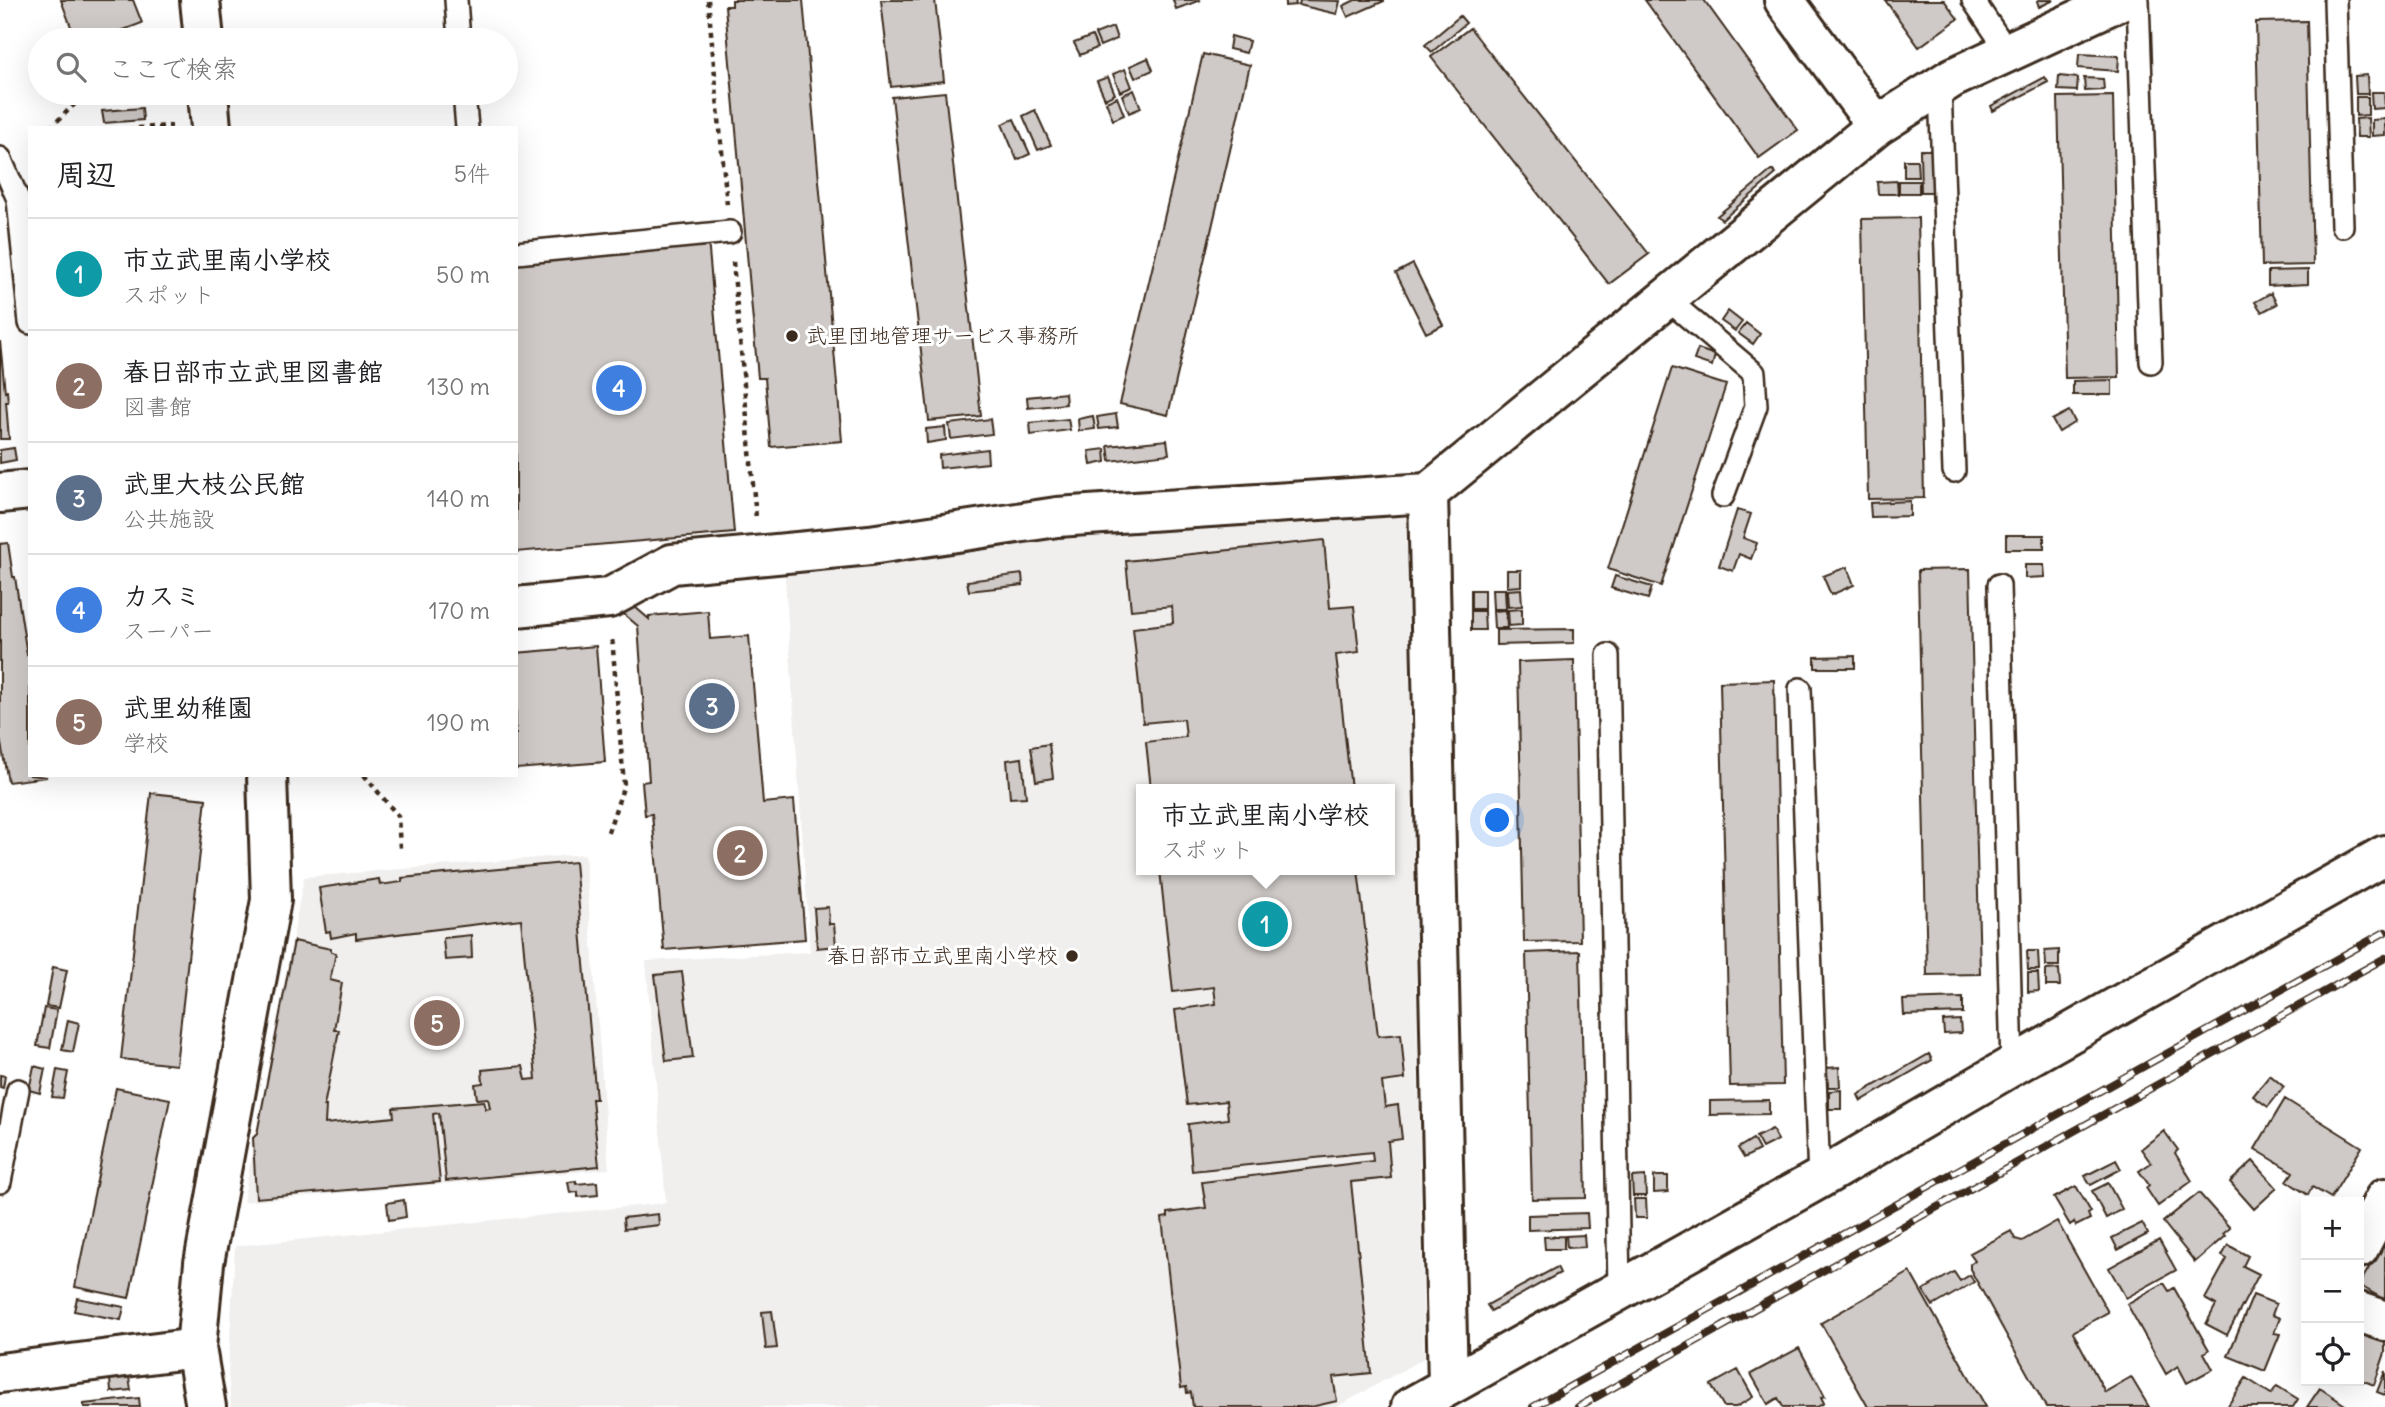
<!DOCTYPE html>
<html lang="ja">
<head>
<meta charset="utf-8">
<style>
  :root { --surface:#fff; --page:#f6f6f6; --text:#202124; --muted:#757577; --line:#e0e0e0; --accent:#3b2a1e }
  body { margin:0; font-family:Delius,"Klee One",sans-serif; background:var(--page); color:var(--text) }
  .controls { position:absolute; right:21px; bottom:21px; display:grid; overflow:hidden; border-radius:0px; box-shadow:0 7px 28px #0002 }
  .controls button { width:63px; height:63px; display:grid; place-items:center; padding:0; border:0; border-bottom:2px solid var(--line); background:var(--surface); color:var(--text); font:35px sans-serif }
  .you { position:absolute; left:1498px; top:821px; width:24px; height:24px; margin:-18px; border:5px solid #fff; border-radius:50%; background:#1a73e8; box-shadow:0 0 0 10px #1a73e833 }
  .badge { display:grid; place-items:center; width:46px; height:46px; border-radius:50%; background:var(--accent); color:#fff; font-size:23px; font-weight:700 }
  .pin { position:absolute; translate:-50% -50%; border:4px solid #fff; box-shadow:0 2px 7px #0006 }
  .popup { position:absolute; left:1136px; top:784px; width:259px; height:91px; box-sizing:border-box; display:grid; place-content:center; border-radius:0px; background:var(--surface); filter:drop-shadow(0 2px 5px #0005); font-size:23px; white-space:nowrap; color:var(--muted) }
  .popup b { font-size:26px; color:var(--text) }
  .popup::after { content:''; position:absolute; left:50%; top:100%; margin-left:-14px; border:14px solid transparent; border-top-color:var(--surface) }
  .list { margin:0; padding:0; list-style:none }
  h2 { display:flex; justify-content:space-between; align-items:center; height:91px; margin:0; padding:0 28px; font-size:30px }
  h2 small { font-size:23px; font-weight:400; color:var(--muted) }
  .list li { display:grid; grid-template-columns:46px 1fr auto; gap:21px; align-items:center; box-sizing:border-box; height:112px; padding:0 28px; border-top:2px solid var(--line) }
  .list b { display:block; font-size:26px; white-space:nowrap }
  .list p { margin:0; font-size:23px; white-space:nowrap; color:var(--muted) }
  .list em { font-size:23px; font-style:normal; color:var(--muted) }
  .icon { flex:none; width:38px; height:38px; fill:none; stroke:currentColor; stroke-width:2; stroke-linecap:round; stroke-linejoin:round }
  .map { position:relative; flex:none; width:2385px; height:1407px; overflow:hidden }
  .search { position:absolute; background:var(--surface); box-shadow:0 7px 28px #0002; left:28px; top:28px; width:490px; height:77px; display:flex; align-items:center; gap:18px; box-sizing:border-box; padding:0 24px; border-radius:38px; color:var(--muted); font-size:26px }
  .panel { position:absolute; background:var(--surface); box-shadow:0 7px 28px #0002; left:28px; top:126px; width:490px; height:651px; border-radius:0px }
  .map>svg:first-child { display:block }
  .built { fill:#f1efee; fill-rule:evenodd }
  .building { fill:#cfcac7; stroke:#3b2a1e; stroke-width:2 }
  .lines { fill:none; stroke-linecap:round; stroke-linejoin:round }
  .lane-casing { stroke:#3b2a1e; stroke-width:26 }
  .street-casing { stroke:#3b2a1e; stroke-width:44 }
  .path { stroke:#3b2a1e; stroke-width:4.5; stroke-dasharray:5 5; stroke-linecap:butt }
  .lane { stroke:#fff; stroke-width:21 }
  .street { stroke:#fff; stroke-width:38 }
  .rail-casing { stroke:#3b2a1e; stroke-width:8 }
  .rail { stroke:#fff; stroke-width:5; stroke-dasharray:16; stroke-linecap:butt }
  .poi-dot { fill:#3b2a1e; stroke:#fff; stroke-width:2.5 }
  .labels { text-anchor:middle; stroke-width:6; stroke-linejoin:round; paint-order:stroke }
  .poi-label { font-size:21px; fill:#3b2a1e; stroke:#fff; text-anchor:start }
</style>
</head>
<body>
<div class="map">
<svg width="2385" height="1407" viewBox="0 0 2385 1407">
  <rect width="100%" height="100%" fill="#fff"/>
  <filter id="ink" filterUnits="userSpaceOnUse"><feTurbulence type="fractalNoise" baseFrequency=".0143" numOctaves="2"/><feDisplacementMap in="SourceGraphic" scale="14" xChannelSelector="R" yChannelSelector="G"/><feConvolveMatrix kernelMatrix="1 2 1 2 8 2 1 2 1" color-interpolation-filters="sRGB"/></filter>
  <g filter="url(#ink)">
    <path class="built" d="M1388 505 1406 519 1424 1358 1337 1407H231L228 1374 235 1246 666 1203 646 961 810 952 784 564ZM1141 789H1389V870H1141Z
      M585 854 609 1169 243 1202 304 877Z"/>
    <path class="building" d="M61 0H133L142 23 97 40H76Z
      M732 0H803L842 441 771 447 765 378H758L725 6H732Z
      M881 0H935L944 81 891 87Z
      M1173 0H1201L1176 9Z
      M1285 0H1295L1296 5 1285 6Z
      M1300 0 1340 1 1337 14 1299 5Z
      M1355 0H1384V1L1348 17 1343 6Z
      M1645 0H1704L1798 130 1759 158Z
      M1885 0H1944L1958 19 1919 47Z
      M2039 0H2054L2039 7 2037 1Z
      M1460 16 1466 23 1432 52 1425 45Z
      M2307 21 2313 265 2262 266 2256 22Z
      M1113 27 1117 39 1100 46 1095 34Z
      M1470 28 1649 254 1609 284 1431 57Z
      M1092 36 1097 48 1080 55 1074 43Z
      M1231 36 1249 41 1246 53 1229 49Z
      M1203 54 1250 65 1168 415 1120 404Z
      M2079 54 2119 56 2118 71 2078 68Z
      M1148 58 1153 70 1135 78 1130 66Z
      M1125 69 1132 87 1120 92 1113 74Z
      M2367 75 2368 94H2356L2355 76Z
      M2059 76 2078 78 2077 91 2058 90Z
      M1108 77 1115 94 1105 99 1097 81Z
      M2045 77 2048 82 1993 111 1991 106Z
      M2084 78 2103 79 2104 90 2085 91Z
      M1134 90 1141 108 1129 113 1122 95Z
      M945 92 981 416 929 421 892 97Z
      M2371 92H2384L2385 108 2372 109Z
      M2113 96 2119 377 2065 378 2058 97Z
      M1117 97 1124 115 1113 120 1106 102Z
      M2356 97H2368V115L2356 116Z
      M142 108 143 120 104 123 102 111Z
      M1035 110 1051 145 1038 150 1023 116Z
      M2368 118 2369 137H2357L2356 119Z
      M1014 119 1030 154 1017 160 1002 124Z
      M2385 119V135L2372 136V120Z
      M1920 150H1933L1934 192H1921Z
      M1904 160H1917L1918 177H1904Z
      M1772 170 1776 174 1722 220 1717 216Z
      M1897 181 1898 194H1878L1877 182Z
      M1899 181H1919V193H1899Z
      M1918 218 1924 498 1868 499 1862 219Z
      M708 239 734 533 516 552V243Z
      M1413 264 1443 325 1426 333 1396 273Z
      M2308 270V284L2268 286V271Z
      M2271 293 2277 304 2262 312 2255 302Z
      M1728 311 1742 322 1735 331 1721 321Z
      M1746 323 1760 334 1753 344 1738 333Z
      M0 341 5 392 7 391 8 402H6L9 439H0Z
      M1698 349 1715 355 1712 366 1694 360Z
      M1672 368 1726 385 1661 586 1608 569Z
      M2112 380V395H2073V381Z
      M1065 393 1066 404 1028 408 1027 397Z
      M2069 411 2075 422 2059 432 2052 420Z
      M1116 414 1118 427 1099 429 1097 417Z
      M1093 416 1095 429 1079 431 1078 419Z
      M990 419 992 434 951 439 949 424Z
      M1068 419 1070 430 1031 435 1030 423Z
      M945 427 946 440 927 443 926 429Z
      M1167 440 1169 454 1110 461 1108 446Z
      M14 448 16 460 0 463V450Z
      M987 449 988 463 940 468 939 455Z
      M1105 449 1106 462 1091 465 1089 451Z
      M1910 501V516L1871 517 1870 503Z
      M1737 510 1751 514 1743 538 1757 543 1751 559 1739 554 1733 571 1719 566Z
      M2006 535H2044V549H2006Z
      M1324 540 1330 608 1354 606 1359 652 1336 655 1351 789H1151L1146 742 1186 737 1184 719 1143 723 1133 628 1173 623 1172 606 1131 610 1126 561Z
      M8 543 13 577H15L27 655 29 654 30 658V775L47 777 8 782 0 738V544Z
      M2025 565H2044L2045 577 2025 578Z
      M1847 567 1854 585 1831 595 1823 576Z
      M1970 569 1980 974 1927 975 1918 570Z
      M1507 570H1521V586L1507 587Z
      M1022 574 1023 585 969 591 967 581Z
      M1615 576 1652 587 1648 599 1611 588Z
      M1492 589H1505L1506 609H1493Z
      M1521 589 1522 606 1508 607 1507 590Z
      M1471 590H1484V609H1471Z
      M628 601 649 619V616L708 611 710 639 749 636 763 803 794 800 805 939 664 950 652 814 645 815 642 782 649 781 638 626 619 610Z
      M1522 609V625L1509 626 1508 610Z
      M1506 610 1507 628H1494L1493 611Z
      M1471 611H1484L1485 630H1471Z
      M1574 629V643L1496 645V630Z
      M596 646 605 762 516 769V653Z
      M1855 656V668H1815V657Z
      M1574 660 1580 941 1524 942 1518 662Z
      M1774 680 1783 1085 1730 1086 1720 682Z
      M1049 744 1053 778 1036 781 1031 747Z
      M1022 758 1026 797 1010 798 1007 760Z
      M151 793 206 799 176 1065 121 1059Z
      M575 862 596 1099H592L599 1166 446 1181 439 1113 433 1114 440 1182 256 1198 253 1138 257 1134 294 941 331 949V952L336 953 330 980 342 983 334 1030H339L324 1106H326L325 1124 394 1117 393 1108 484 1101 486 1109 490 1108 488 1098 477 1099 475 1084 483 1083 482 1070 523 1066 526 1080 536 1079 521 919 356 939V933L331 938 330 931 326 932 319 888 379 879 380 885 402 882V878Z
      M1160 870H1358L1378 1036 1401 1034 1405 1079 1382 1082 1385 1107 1398 1105 1402 1139 1388 1141 1391 1178 1351 1182 1371 1373 1333 1377 1337 1401 1311 1407H1193L1191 1392 1187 1393 1186 1387 1181 1388 1162 1218 1168 1217V1213L1206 1208 1202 1182 1373 1161 1372 1152 1192 1171 1188 1124 1228 1119 1226 1101 1187 1105 1175 1010 1216 1004 1214 987 1173 992Z
      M828 907 829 924H834L836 946 817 948 814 908Z
      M471 935 472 958 445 960 443 938Z
      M2059 950V966H2046L2045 951Z
      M1580 951 1586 1198 1532 1199 1526 953Z
      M2027 951H2038L2039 970H2028Z
      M53 967 67 970 59 1008 46 1006Z
      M2059 969 2060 986H2046V970Z
      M682 972 693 1058 666 1061 655 975Z
      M2028 973H2038L2039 991 2028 992Z
      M1963 998V1013L1904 1015 1903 1000Z
      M44 1008 57 1010 50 1048 37 1046Z
      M68 1020 79 1023 73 1052 62 1050Z
      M1960 1020 1961 1033 1944 1034 1943 1021Z
      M1929 1054 1932 1060 1861 1101 1858 1095Z
      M34 1066 45 1069 40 1093 29 1090Z
      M1839 1067 1840 1087H1828L1827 1068Z
      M57 1070 68 1072 63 1098 52 1097Z
      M0 1075 5 1076 3 1088 0 1087Z
      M2270 1075 2284 1087 2268 1107 2253 1096Z
      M116 1088 170 1099 129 1298 75 1287Z
      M1841 1090V1109H1829V1091Z
      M2285 1099 2362 1147 2331 1198 2312 1187 2308 1195 2287 1181 2293 1172 2255 1149Z
      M1769 1100V1114L1710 1115V1101Z
      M1772 1129 1778 1140 1762 1148 1756 1137Z
      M2164 1131 2178 1150 2175 1153 2192 1181 2158 1206 2146 1188 2149 1185 2139 1171 2151 1163 2141 1149Z
      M1753 1139 1759 1150 1744 1158 1738 1148Z
      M2116 1160 2121 1169 2091 1185 2085 1176Z
      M2253 1161 2277 1188 2254 1209 2230 1182Z
      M1645 1176 1646 1196H1633L1632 1177Z
      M1654 1176H1668V1192L1654 1193Z
      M576 1181V1184L597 1182 598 1195 578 1197V1192L570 1193 568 1182Z
      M2108 1183 2122 1209 2106 1218 2092 1191Z
      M2076 1186 2091 1212 2088 1214 2090 1219 2076 1226 2074 1222 2070 1225 2054 1198Z
      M2199 1193 2230 1228 2223 1234 2225 1236 2195 1262 2163 1222Z
      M1634 1199H1646L1647 1218H1635Z
      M404 1200 406 1217 389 1220 387 1203Z
      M1587 1213 1588 1228 1528 1230V1215Z
      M658 1214 659 1225 624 1229 623 1218Z
      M2057 1221 2108 1312 2073 1332 2105 1392 2131 1377 2149 1407H2046L1970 1269V1264L1975 1260 1970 1253 2011 1231 2015 1239 2022 1241Z
      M2142 1223 2148 1234 2118 1250 2112 1238Z
      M1584 1235 1585 1247 1567 1248 1566 1236Z
      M1564 1236V1249H1545L1544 1237Z
      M2159 1240 2176 1270 2126 1298 2109 1268Z
      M2385 1240V1305L2376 1299 2378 1296 2359 1285Z
      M2228 1245 2248 1256 2243 1266 2259 1274 2227 1335 2206 1324 2216 1305 2205 1299 2227 1259 2222 1256Z
      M1557 1267 1560 1273 1491 1311 1487 1305Z
      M1910 1272 1986 1407H1868L1821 1323Z
      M1954 1272 1960 1281 1970 1275 1974 1282 1933 1306 1923 1290Z
      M2164 1283 2169 1291 2174 1288 2209 1350 2204 1353 2213 1369 2187 1383 2178 1366 2166 1374 2127 1304Z
      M2253 1295 2276 1304 2272 1315 2280 1318 2274 1333 2280 1334 2265 1371 2228 1356Z
      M77 1298 124 1307 121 1320 74 1311Z
      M772 1311 777 1348 766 1349 762 1312Z
      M2359 1333 2385 1343V1353L2374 1385 2359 1379Z
      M1799 1348 1825 1396 1821 1397 1824 1403 1817 1407H1783L1778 1398 1768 1404 1751 1374Z
      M1738 1370 1753 1397 1736 1407H1724L1711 1385Z
      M2385 1371V1395L2377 1392Z
      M129 1377 131 1390 111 1392 110 1379Z
      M2246 1378 2271 1394 2277 1386 2298 1399 2293 1407H2227Z
      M2320 1388 2348 1407H2307Z
      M139 1398 140 1407H84V1404Z"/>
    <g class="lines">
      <defs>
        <path id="lane" d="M456 0 459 40
          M1973 0 2008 52
          M2138 0 2151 362
          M2335 0 2342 226
          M1940 88 1954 471
          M464 93 467 128
          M0 158 18 199 30 323
          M516 253 730 232
          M1667 299 1754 373 1756 406 1723 496
          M1999 585 2012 1066
          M1608 655 1619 1290
          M1800 689 1819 1179
          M0 1182 18 1090"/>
        <path id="street" d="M200 0 204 40
          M1784 0 1877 126
          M208 93 211 128
          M0 493 30 490
          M516 607 609 598 672 564 870 545 1057 517 1428 493
          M2359 1248 2385 1198
          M2359 1312 2385 1321
          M0 1373 196 1348
          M1448 1386 1428 493 1877 126 1952 78 2121 0
          M206 1407 196 1348 204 1263 271 900 267 775
          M1411 1407 1819 1179 2012 1066 2385 855"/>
      </defs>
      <use href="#lane" class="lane-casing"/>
      <use href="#street" class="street-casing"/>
      <path class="path" d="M708 0 727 205
        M50 128 86 93
        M138 128 172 126
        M733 262 756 518
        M364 775 398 816 400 848
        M608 832 624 785 612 637"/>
      <use href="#lane" class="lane"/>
      <use href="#street" class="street"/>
      <defs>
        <path id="rail" d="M1533 1407 2385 932
          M1578 1407 2385 958"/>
      </defs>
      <use href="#rail" class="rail-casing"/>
      <use href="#rail" class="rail"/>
    </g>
  </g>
  <g class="poi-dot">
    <circle cx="792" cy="336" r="7"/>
    <circle cx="1072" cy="956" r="7"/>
  </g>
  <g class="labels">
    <g class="poi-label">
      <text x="806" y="343">武里団地管理サービス事務所</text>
      <text x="1058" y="963" text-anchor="end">春日部市立武里南小学校</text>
    </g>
  </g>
</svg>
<div class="controls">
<button>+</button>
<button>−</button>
<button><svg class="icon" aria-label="locate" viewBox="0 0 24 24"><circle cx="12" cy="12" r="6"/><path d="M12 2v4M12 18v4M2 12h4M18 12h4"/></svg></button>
</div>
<div class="you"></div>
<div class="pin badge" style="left:1265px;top:924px;background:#0f9aa8">1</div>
<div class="popup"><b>市立武里南小学校</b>スポット</div>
<div class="pin badge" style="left:740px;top:853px;background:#8d6e63">2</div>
<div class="pin badge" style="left:712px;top:706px;background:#5c6f8a">3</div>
<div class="pin badge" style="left:619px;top:388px;background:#3f7fe0">4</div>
<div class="pin badge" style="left:437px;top:1023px;background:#8d6e63">5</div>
<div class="search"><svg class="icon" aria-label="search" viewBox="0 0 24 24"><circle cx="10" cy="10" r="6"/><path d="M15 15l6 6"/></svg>ここで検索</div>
<section class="panel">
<h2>周辺<small>5件</small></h2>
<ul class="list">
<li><span class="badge" style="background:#0f9aa8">1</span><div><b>市立武里南小学校</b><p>スポット</p></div><em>50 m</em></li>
<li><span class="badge" style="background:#8d6e63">2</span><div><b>春日部市立武里図書館</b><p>図書館</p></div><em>130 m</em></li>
<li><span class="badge" style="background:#5c6f8a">3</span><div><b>武里大枝公民館</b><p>公共施設</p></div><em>140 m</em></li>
<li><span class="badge" style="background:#3f7fe0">4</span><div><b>カスミ</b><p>スーパー</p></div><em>170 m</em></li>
<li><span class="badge" style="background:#8d6e63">5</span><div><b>武里幼稚園</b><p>学校</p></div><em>190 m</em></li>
</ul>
</section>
</div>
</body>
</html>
